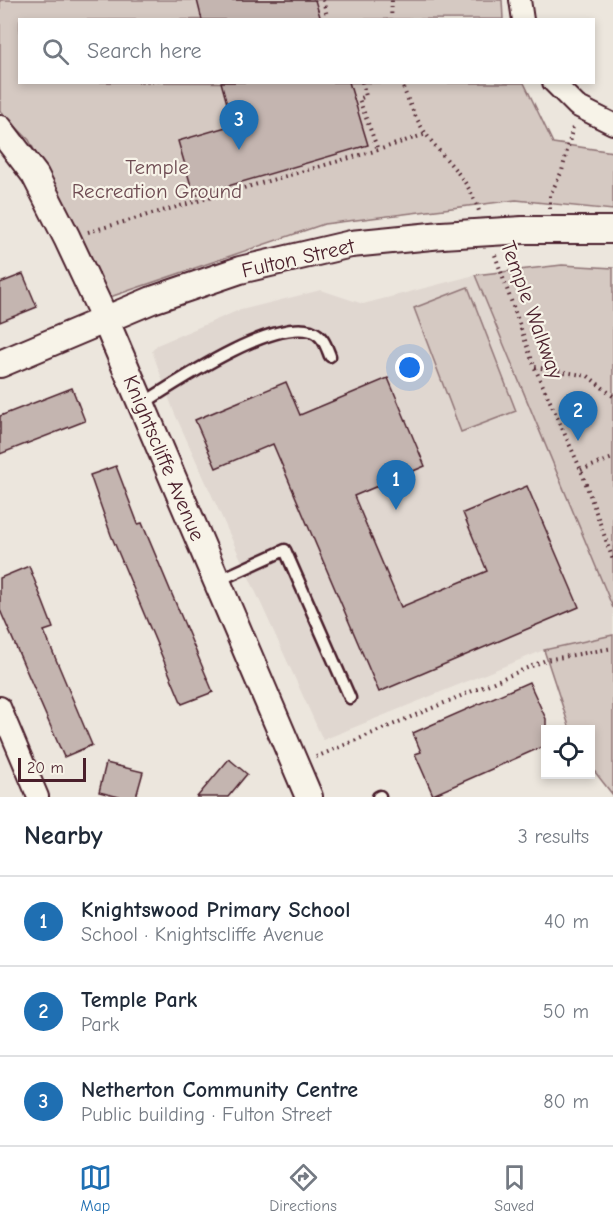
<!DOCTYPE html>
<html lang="en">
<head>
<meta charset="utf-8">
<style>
  :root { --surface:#fff; --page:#f2f2f3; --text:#1f2937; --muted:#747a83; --line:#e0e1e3; --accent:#1f6fb2 }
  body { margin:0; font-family:"Comic Neue",sans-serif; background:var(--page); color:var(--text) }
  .controls { position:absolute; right:18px; bottom:18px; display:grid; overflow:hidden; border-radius:0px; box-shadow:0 3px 9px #0003 }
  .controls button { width:54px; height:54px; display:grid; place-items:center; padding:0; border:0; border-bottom:2px solid var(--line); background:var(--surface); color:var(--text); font:30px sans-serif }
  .scale { position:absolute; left:18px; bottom:15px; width:68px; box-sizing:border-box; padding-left:6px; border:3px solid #4a1f2b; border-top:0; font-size:16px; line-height:21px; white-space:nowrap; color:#4a1f2b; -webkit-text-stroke:4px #f7f3e8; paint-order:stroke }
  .you { position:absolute; left:410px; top:368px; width:21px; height:21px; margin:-15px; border:4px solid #fff; border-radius:50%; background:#1a73e8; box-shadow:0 0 0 9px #1a73e833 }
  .badge { display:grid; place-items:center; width:39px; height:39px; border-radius:50%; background:var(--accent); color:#fff; font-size:20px; font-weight:700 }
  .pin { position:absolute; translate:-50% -50px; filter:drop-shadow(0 2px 3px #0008) }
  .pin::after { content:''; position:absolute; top:32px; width:21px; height:18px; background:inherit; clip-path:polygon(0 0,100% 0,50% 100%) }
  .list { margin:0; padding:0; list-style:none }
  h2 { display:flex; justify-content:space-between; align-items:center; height:78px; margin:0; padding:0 24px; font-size:26px }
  h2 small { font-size:20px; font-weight:400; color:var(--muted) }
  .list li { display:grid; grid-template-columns:39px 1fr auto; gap:18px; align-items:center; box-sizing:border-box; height:90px; padding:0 24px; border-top:2px solid var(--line) }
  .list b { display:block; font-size:22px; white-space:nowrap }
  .list p { margin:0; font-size:20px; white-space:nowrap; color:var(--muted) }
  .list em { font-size:20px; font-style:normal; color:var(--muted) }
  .icon { flex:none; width:33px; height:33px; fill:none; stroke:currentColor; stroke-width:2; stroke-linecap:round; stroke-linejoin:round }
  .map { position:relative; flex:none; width:613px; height:797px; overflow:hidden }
  .search { position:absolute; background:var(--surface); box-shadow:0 3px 9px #0003; left:18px; right:18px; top:18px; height:66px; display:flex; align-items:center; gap:15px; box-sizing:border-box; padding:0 21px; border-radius:0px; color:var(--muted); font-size:22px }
  .sheet { height:348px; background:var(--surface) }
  nav { display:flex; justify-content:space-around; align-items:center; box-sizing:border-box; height:84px; border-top:2px solid var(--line); background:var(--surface); font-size:16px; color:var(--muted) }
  nav a { display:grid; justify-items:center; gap:3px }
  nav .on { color:var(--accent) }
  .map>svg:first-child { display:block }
  .built { fill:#e0d7d0 }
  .green { fill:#d5c9c2; stroke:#907476; stroke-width:1.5 }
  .building { fill:#c4b5b0; stroke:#4a1f2b; stroke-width:1.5 }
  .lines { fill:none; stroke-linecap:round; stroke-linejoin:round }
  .service-casing { stroke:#4a1f2b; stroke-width:15 }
  .minor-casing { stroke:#4a1f2b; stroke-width:24 }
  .tertiary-casing { stroke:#4a1f2b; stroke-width:30 }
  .path { stroke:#4a1f2b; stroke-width:4; stroke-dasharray:1.5 4.5; stroke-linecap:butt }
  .service { stroke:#f7f3e8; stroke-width:10 }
  .minor { stroke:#f7f3e8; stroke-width:20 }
  .tertiary { stroke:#f7f3e8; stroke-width:26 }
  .tertiary-bridge-casing { stroke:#4a1f2b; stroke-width:30; stroke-linecap:butt }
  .tertiary-bridge { stroke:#f7f3e8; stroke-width:26 }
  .labels { text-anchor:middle; stroke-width:4.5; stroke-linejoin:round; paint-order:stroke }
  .park-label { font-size:21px; fill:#6d4a51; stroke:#f7f3e8 }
  .street-label { font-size:21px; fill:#4a1f2b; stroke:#f7f3e8 }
</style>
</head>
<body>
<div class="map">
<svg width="613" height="797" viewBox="0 0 613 797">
  <rect width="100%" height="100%" fill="#ece6dd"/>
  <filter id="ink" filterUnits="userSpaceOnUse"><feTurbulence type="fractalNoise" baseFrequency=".0167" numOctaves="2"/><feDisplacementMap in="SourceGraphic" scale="12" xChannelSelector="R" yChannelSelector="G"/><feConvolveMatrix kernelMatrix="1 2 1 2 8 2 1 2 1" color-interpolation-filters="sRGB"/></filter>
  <g filter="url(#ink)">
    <path class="built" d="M475 275 613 608V635L544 650 323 740 174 412 152 351 157 345 237 311 321 290 363 304Z"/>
    <path class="green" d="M0 0H502L503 19 20 20V82L524 83 553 143 613 152V210L516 200 324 224 110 297 29 140 0 111Z
      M562 265 613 268V608L475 275Z
      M468 287 516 411 461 432 414 308Z
      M613 635V795L591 767 590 730 570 729 544 650Z"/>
    <path class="building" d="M197 0H315L321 20H202Z
      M221 82H349L368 145 194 196 178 141 233 125Z
      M23 274 37 307 0 322V283Z
      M388 378 425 466 354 496 401 607 487 571 463 513 527 486 579 607 379 692 273 444 216 468 195 420 286 382 300 415Z
      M72 388 85 421 0 454V416Z
      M116 466 138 524 142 523 213 692 182 704 111 535 90 475Z
      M29 566 53 628 44 631 92 745 64 757 0 610V578Z
      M529 682 546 719V745L433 795 415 754 421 752 413 733Z
      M229 759 247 774 228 797H197Z
      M106 763 143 772 136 797H119L99 792Z"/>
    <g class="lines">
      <defs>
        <path id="service" d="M142 404C177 382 270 319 311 331 323 335 326 346 330 356
          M217 581 285 550 350 698
          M378 797 380 796"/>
        <path id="minor" d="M520 0 523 20
          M553 82 577 106 613 124
          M0 707 38 797"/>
        <path id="tertiary" d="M0 129 35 175 67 238 105 319 309 797
          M523 230H613
          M0 364 152 300 240 270 351 244 442 235"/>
      </defs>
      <use href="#service" class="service-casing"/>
      <use href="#minor" class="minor-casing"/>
      <use href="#tertiary" class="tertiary-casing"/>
      <path class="path" d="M323 0 328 20
        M391 20 392 0
        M362 82 366 96 359 99 378 150
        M401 82C408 100 415 118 426 134 446 162 467 176 479 211
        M550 209V195L562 171 573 127
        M88 232 378 150 426 134
        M495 255 534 366 581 470 613 560
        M535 367 588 376 613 396
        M581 470 613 458
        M316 757 546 660 613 648"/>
      <use href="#service" class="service"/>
      <use href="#minor" class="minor"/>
      <use href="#tertiary" class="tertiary"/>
      <defs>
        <path id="tertiary-bridge" d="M442 235 523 230"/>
      </defs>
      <use href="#tertiary-bridge" class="tertiary-bridge-casing"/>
      <use href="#tertiary-bridge" class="tertiary-bridge"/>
    </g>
  </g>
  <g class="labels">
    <g class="park-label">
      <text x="157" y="174">Temple<tspan x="157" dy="24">Recreation Ground</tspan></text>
    </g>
    <g class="street-label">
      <text transform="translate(298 258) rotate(-13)" y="7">Fulton Street</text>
      <text transform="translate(532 310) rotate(70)" y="7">Temple Walkway</text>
      <text transform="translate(164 458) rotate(67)" y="7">Knightscliffe Avenue</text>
    </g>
  </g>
</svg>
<div class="controls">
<button><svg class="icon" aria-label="locate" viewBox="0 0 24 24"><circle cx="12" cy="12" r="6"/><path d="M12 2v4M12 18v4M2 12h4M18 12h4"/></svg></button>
</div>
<div class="scale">20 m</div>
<div class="you"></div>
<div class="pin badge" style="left:396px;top:510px">1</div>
<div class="pin badge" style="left:578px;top:441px">2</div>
<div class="pin badge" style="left:239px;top:150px">3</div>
<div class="search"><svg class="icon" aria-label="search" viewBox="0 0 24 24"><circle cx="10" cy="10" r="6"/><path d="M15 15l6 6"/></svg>Search here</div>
</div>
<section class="sheet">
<h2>Nearby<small>3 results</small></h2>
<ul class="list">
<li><span class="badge">1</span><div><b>Knightswood Primary School</b><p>School · Knightscliffe Avenue</p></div><em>40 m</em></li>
<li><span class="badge">2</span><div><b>Temple Park</b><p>Park</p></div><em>50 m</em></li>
<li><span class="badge">3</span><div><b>Netherton Community Centre</b><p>Public building · Fulton Street</p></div><em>80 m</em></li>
</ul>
</section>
<nav>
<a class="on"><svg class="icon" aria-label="map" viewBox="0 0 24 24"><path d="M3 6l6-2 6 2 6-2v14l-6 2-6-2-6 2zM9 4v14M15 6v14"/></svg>Map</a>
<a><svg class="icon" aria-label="directions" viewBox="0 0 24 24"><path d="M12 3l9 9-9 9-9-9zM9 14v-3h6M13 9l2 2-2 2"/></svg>Directions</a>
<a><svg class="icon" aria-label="saved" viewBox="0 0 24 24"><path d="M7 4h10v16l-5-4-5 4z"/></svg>Saved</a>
</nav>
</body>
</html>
